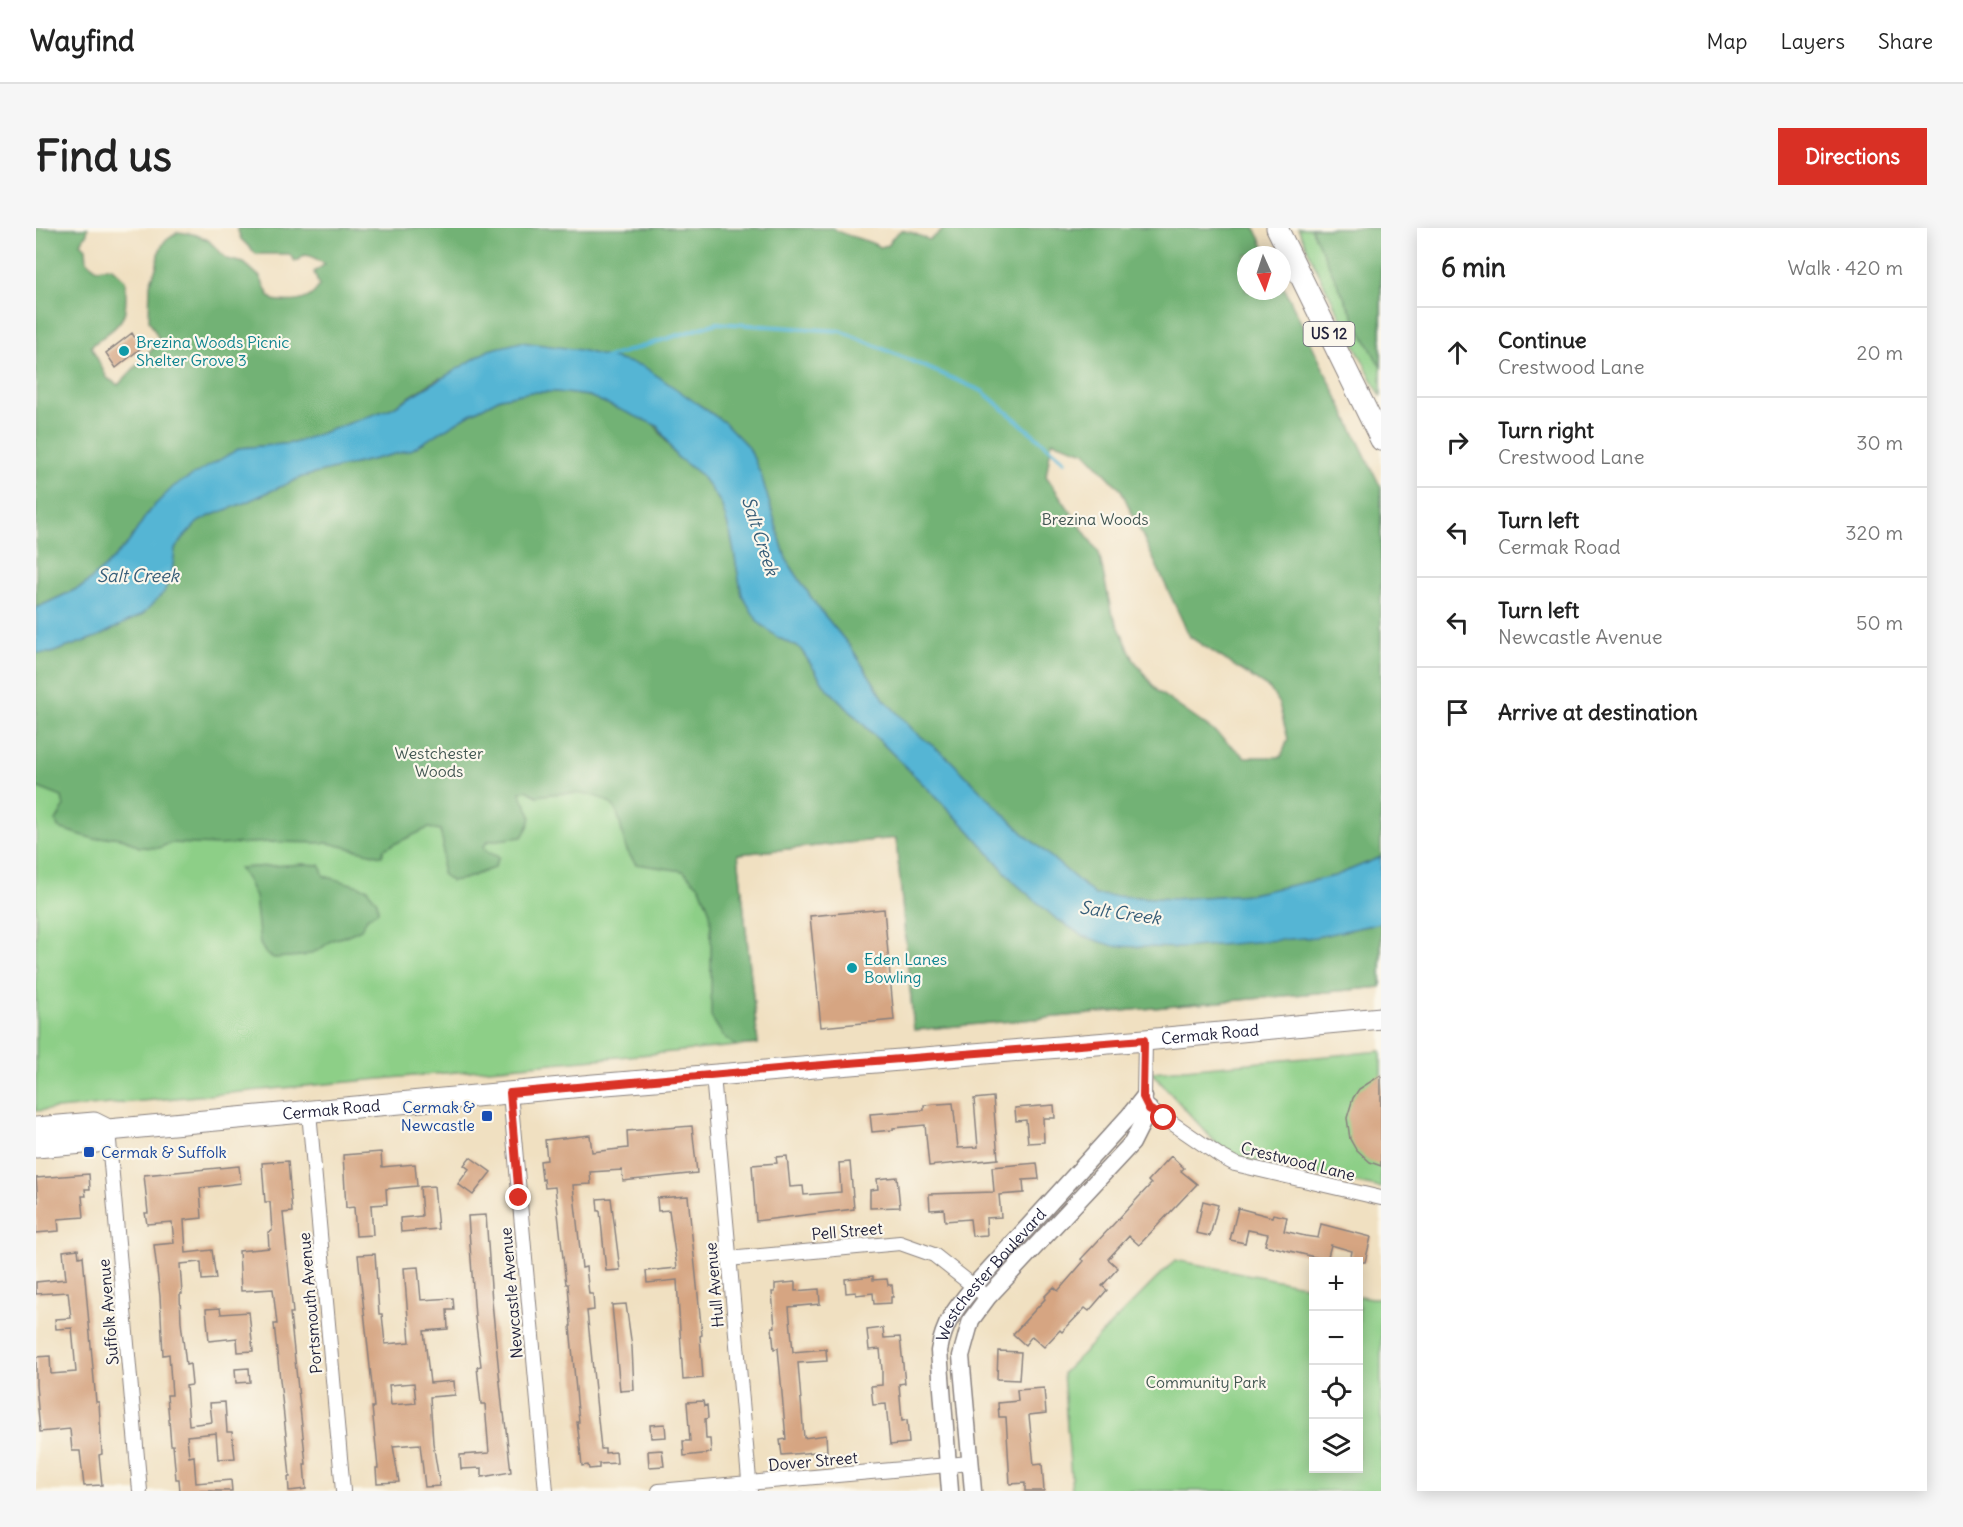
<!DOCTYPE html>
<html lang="en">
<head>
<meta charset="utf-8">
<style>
  :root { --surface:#fff; --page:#f6f6f6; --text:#222; --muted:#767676; --line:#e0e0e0; --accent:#d93025 }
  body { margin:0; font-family:Delius,sans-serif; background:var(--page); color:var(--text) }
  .controls { position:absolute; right:18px; bottom:18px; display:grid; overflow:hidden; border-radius:0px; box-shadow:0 3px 15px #0003 }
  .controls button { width:54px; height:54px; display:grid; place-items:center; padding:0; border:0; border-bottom:2px solid var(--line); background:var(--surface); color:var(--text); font:30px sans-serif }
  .compass { position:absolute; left:1201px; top:18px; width:54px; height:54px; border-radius:50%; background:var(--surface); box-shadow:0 3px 15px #0003; rotate:177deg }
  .stop { position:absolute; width:18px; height:18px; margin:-14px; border:4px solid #d93025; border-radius:50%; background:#fff }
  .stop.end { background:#d93025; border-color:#fff; box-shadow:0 2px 6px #0008 }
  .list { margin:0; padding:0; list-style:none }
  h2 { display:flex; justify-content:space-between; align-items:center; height:78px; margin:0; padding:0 24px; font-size:26px }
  h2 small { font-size:20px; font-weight:400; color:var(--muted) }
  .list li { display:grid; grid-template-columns:39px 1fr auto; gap:18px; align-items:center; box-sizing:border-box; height:90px; padding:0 24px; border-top:2px solid var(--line) }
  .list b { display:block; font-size:22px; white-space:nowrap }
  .list p { margin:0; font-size:20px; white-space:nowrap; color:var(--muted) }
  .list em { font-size:20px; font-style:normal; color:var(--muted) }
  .icon { flex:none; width:33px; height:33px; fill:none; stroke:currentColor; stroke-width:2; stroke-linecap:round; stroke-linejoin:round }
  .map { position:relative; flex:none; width:1345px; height:1263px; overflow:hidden; border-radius:0px }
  header { display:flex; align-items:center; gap:36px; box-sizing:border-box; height:84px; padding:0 30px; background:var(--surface); border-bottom:2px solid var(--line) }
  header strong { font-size:28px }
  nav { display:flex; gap:33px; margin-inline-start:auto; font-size:21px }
  .intro { display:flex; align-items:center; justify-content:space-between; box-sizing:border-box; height:144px; padding:0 36px }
  h1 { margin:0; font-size:42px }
  .button { padding:15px 27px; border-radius:0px; background:var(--accent); color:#fff; font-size:21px; font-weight:700 }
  main { display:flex; gap:36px; padding:0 36px }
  aside { flex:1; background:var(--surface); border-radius:0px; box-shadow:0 3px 15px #0003 }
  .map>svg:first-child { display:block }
  .green { fill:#8dcf87; stroke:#587861; stroke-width:1.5 }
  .forest { fill:#72b274; stroke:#4a6a58; stroke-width:1.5; fill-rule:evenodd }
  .water { fill:#55b5d4; stroke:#3c6c88; stroke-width:1.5 }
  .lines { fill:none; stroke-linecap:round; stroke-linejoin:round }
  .stream { stroke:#55b5d4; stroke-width:4 }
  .building { fill:#d6a582; fill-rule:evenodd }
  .minor-casing { stroke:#89817e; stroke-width:16 }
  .tertiary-casing { stroke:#89817e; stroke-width:19 }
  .primary-casing { stroke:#89817e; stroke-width:23 }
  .minor { stroke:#fff; stroke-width:14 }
  .tertiary { stroke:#fff; stroke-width:16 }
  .primary { stroke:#fff; stroke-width:21 }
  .route { stroke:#d93025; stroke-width:8 }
  .culture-dot { fill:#0f9aa8; stroke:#fbf7ec; stroke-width:2 }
  .transit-dot { fill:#1a4fb4; stroke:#fbf7ec; stroke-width:2 }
  .labels { text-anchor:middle; stroke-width:4.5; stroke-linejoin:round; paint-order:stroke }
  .shield { fill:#fbf7ec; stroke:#636270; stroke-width:1.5 }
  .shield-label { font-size:15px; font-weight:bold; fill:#22223b }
  .culture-label { font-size:16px; fill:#0d838f; stroke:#fbf7ec; text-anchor:start }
  .park-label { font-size:16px; fill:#425652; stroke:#fbf7ec }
  .street-label { font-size:16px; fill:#22223b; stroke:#fbf7ec }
  .transit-label { font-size:16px; fill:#164399; stroke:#fbf7ec; text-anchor:end }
  .water-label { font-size:18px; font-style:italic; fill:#365d78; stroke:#fbf7ec }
</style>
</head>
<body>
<header>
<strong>Wayfind</strong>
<nav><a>Map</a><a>Layers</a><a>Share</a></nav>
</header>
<div class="intro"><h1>Find us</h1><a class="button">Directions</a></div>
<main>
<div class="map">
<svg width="1345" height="1263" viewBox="0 0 1345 1263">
  <rect width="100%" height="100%" fill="#fbf7ec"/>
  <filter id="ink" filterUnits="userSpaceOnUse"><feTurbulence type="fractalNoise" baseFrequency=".0167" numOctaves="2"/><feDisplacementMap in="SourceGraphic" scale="12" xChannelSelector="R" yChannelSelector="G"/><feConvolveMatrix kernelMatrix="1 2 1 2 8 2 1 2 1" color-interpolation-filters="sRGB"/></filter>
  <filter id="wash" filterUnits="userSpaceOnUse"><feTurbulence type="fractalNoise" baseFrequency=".008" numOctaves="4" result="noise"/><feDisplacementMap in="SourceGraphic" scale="24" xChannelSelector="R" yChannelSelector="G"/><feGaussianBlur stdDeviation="1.35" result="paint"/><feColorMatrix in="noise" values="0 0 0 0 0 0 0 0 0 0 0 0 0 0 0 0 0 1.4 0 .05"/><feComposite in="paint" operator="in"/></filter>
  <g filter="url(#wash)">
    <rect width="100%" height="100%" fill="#f0e0c1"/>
    <path class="green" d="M1262 0H1345V169L1280 40Z
      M553 168 622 198 640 228 1280 709 1345 695V759L878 802 860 610 702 626 722 816 0 883V425Z
      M1345 823V960L1191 927 1115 844Z
      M1139 1032 1277 1059 1278 1240H1322L1323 1068 1335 1070H1345V1263H1036L1027 1145Z"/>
    <path class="forest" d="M0 0H52L51 5 45 15 50 20 51 33 61 41 75 39 89 52C93 95 87 93 55 118L71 150 82 157 124 113 113 92 114 56 121 37 122 26 128 14 142 4 157 6 172 12 191 31 208 35 224 49 232 66 237 72C253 75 274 75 283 58L278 44 289 36 275 28 268 27 263 32 259 33 253 26H220L205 11 201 0H797C811 10 829 10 844 19L853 17 856 10 865 2 877 5 893 12 906 3 907 0H1219L1232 27H1210V63H1246V55L1345 260V629L1299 648 1215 666 1137 671 1059 667 988 606 912 530 878 503 848 471 816 421 780 377 750 331 725 247 713 220 689 195 661 175 403 150 356 180 258 215 204 220 113 283 93 314 69 339 47 358 0 380ZM1016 213 1049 224 1085 262 1154 409 1234 461 1243 476 1252 511 1245 529H1209L1179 504 1121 463 1098 432 1075 382 1063 325 1010 248Z
      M1275 0H1345V140L1315 84Z
      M495 164H521L553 168 618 196 640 228 665 247 685 275 695 308 706 367 741 409 764 420 790 459 934 603 978 654 1018 689 1047 708 1218 713 1280 709 1345 695V759L878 802 860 610 702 626 722 816 700 818 687 808 675 789V700L674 684 664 659 647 643 600 636C596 631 592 625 590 620 586 610 584 586 578 579 563 562 521 564 501 568L490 562 484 564C491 586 503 583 486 609L452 613 447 619 451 624 463 629 458 640 428 651 415 653 406 646 407 615 404 602 392 600 348 621 346 628 292 615 234 614 182 617 134 615 123 620 103 619 89 611 77 609 58 611 22 600 20 593 28 579 26 569 0 559V425H15L63 408 107 386 136 344 139 321 148 309 162 294 176 287 208 275 266 249 374 222 434 186 464 170Z
      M268 636 284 637 288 648 333 661V664L341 673 342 683 331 690 325 701 310 708 296 712 283 722 267 728 238 730 230 726 224 716 219 669 211 652 203 640Z"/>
    <path class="water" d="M485 114 544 122 607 138 689 195 713 220 725 247 750 331 780 377 816 421 848 471 878 503 912 530 988 606 1059 667 1137 671 1215 666 1299 648 1345 629V695L1280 709 1144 720 1078 718 1047 708 1018 689 978 654 934 603 790 459 764 420 741 409 722 394 706 367 695 308 685 275 665 247 640 228 622 198 553 168 521 164H495L464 170 434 186 375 222 266 249 208 275 176 287 162 294 148 309 139 321 136 344 128 364 107 386 63 408 15 425H0V380L47 358 69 339 93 314 113 283 138 258 204 220 258 215 356 180 453 122Z"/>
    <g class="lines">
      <path class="stream" d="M569 130 681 95 805 103 946 163 1029 233"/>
    </g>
    <g id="blocks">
      <path class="building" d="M96 105 105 120 80 140 70 125Z
        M848 681 858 792 785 799 774 688Z
        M1345 847V938L1334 934 1319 920 1314 911 1311 890 1317 870 1323 861Z
        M957 869 962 931 893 938 889 897 857 900V902L836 904 834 886 888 882V877L917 875 922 920 942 919 938 871Z
        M1018 877 1019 890H1007L1008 914 992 915 990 892 980 893 979 880Z
        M656 898 661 945 587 953 586 942 554 944 555 956 537 957 546 1040 550 1039 553 1066H557L558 1082 551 1083 565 1221H569V1225L580 1224 581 1235 563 1236V1240L553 1241 552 1237 546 1238 543 1210 541 1194H543L534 1098H535L532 1056H530L519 959 509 960 508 951 506 952 504 933 511 932 509 912 554 907 556 924 592 920 591 903Z
        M345 924 346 939 379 936 381 958 350 961 351 976 335 977 337 1007 320 1008 318 979 310 980 307 927Z
        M751 928 754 959 767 958 768 967 805 964 803 935 814 934 818 981 720 993 716 937 741 935 740 929Z
        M1135 928 1148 940 1145 943 1161 956 1103 1017 1093 1008 1072 1031 1082 1040 1066 1058 1071 1062 1053 1083 1049 1080 1026 1104 1024 1102 1008 1119 996 1108 989 1117 977 1106 1009 1071 1008 1069 1018 1059 1022 1063 1048 1033 1045 1031 1115 956 1112 953Z
        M434 929 455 944 437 967 422 956 433 941 428 937Z
        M252 933 256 984 247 985 257 1085H254L270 1236H268L270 1261 253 1263 252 1249H254L250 1207 238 1096H241L237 1061 205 1063 203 1023 233 1020 232 1004 236 1003 234 974H229L226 935Z
        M1001 935 1003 951 987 952 988 965 963 967 965 989 950 990 951 1007 936 1008 934 991 909 993 908 981 894 982 893 966 958 964 956 939Z
        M203 938 205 955 164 960 166 990 148 992 150 1025 176 1022 180 1051 166 1052 165 1034 144 1036 146 1066H144L145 1094 150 1137 154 1136 156 1157 150 1158 153 1197 176 1194 174 1175 189 1174 191 1204H196L199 1230 182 1231 180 1205 151 1208 153 1229 158 1228 160 1255 195 1252 196 1263H144L143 1251H140L137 1217H135L131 1167H136L133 1126 127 1127 124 1068 118 1017 138 1015 136 994 111 996 109 985H112L108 947Z
        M53 946 54 961H49L50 968H46L48 989 22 991 23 1003 0 1005V974H2L0 950Z
        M861 949 864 979 834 980V962L842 961 841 951Z
        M398 958 402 1001 365 1004 364 990 386 988 384 959Z
        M652 968 666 1107 664 1108 667 1150 647 1152 641 1052 611 1055 610 1043 641 1040 633 982 622 983 621 970Z
        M575 970 584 1042 570 1043 564 983H562L561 971Z
        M1167 973 1182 977 1174 1008 1160 1005Z
        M1202 980 1236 989 1237 986 1251 989 1248 1003 1269 1008 1282 1010 1285 996 1335 1009 1329 1034H1314L1316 1023 1295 1017 1291 1032 1229 1017 1232 1006 1212 1002 1209 1015 1194 1012Z
        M450 987 456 1074 467 1185H468L475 1244 446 1249V1240L425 1241 424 1227 453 1225 449 1176H445L441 1139 445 1138 439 1089 432 988Z
        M42 1021 43 1029 47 1028 60 1174H63L66 1226 63 1227 66 1257 48 1258 44 1223H36L34 1201 4 1204 0 1157V1129L14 1128 15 1146 40 1144 36 1100 20 1101 19 1091 35 1090 32 1064 0 1066V1054L30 1051 27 1023Z
        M339 1026 343 1086H346L349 1116 374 1114 368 1040 382 1039 385 1072 417 1070 418 1082H411L412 1101 388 1103 394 1155 418 1153 419 1167 394 1169 397 1215 404 1258 389 1259 384 1216 357 1218 363 1254 341 1255 340 1240H342L336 1179H338L335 1148 322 1027ZM378 1155 380 1175 355 1177 353 1157Z
        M837 1048V1052L851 1051 852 1057H856L857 1069H855V1075L838 1076 837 1065 820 1067V1064L810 1065 809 1051Z
        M759 1054V1063L783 1061 784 1076 753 1079 757 1124 790 1121 791 1133 762 1135 768 1210 790 1207 791 1223 746 1227 744 1212 750 1211 742 1120 738 1121 736 1099H739L736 1064H739V1056Z
        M590 1076 596 1119 598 1162 584 1163 576 1077Z
        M184 1080 185 1086 213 1084 217 1123 202 1124 201 1110 173 1113 170 1081Z
        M847 1100 848 1110 864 1109 869 1155 863 1156 866 1193 871 1192 873 1215 854 1217 850 1176 837 1177 835 1158 846 1157V1142L844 1121 833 1122 831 1102Z
        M962 1123 985 1124 983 1152 961 1151Z
        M213 1140 214 1154 200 1155 199 1141Z
        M1008 1160 1010 1185 993 1187 998 1237 1006 1236 1008 1263H989V1255L974 1256 970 1189H963L962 1175 982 1173 981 1162Z
        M667 1173 668 1178 671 1177 672 1190 669 1191 670 1211H674L675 1225 648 1228 647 1213H654L651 1174Z
        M629 1196 630 1209 615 1210 614 1197Z
        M626 1222 628 1238 613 1239 612 1223Z"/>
    </g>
  </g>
  <g filter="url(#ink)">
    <use href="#blocks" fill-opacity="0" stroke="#89817e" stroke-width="1.5"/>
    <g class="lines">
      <defs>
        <path id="minor" d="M1109 812 1108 869 1110 877 1115 883 1136 895 1184 928 1199 936 1345 970
          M677 847 714 1263
          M474 865 510 1263
          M273 884 307 1263
          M72 902 104 1263
          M692 1031 864 1015 898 1027 945 1064
          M623 1263 934 1235"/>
        <g id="tertiary">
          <path id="s1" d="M914 1263 903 1123C908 1094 920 1080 938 1058L1093 888 1108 869"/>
          <path d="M937 1263 925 1128 935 1092 952 1069 1096 915 1113 881"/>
        </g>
        <g id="primary">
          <path d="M1241 0 1345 212"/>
          <path id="s2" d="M0 900 58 895 72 902 558 857 1109 812 1345 790"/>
          <path d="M0 919 60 914 72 902"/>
        </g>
      </defs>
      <use href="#minor" class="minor-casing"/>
      <use href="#tertiary" class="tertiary-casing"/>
      <use href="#primary" class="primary-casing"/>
      <use href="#minor" class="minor"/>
      <use href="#tertiary" class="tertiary"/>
      <use href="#primary" class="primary"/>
    </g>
  </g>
  <g class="lines" filter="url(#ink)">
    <path class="route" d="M483 970 474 865 775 838 1108 812 1107 869 1113 881 1128 890"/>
  </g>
  <g class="culture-dot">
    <circle cx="88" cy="123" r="6"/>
    <circle cx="816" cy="740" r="6"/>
  </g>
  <g class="transit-dot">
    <rect x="445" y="882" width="12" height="12" rx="3"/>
    <rect x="47" y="918" width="12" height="12" rx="3"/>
  </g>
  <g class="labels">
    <rect class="shield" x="1267.5" y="94" width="51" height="24" rx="4.5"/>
    <g class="shield-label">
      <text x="1293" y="111">US 12</text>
    </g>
    <g class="culture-label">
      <text x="100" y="120">Brezina Woods Picnic<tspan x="100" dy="18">Shelter Grove 3</tspan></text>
      <text x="828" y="737">Eden Lanes<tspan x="828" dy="18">Bowling</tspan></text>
    </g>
    <g class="park-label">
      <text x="1059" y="297">Brezina Woods</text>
      <text x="403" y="531">Westchester<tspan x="403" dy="18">Woods</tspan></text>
      <text x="1170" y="1160">Community Park</text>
    </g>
    <g class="street-label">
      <text dy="6" stroke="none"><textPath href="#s2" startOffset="1180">Cermak Road</textPath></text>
      <text dy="6" stroke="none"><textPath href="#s2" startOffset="298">Cermak Road</textPath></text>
      <text transform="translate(1262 933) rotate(14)" y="6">Crestwood Lane</text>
      <text transform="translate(811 1003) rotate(-5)" y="6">Pell Street</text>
      <text dy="6" stroke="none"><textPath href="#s1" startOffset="234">Westchester Boulevard</textPath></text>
      <text transform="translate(678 1057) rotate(-95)" y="6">Hull Avenue</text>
      <text transform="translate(475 1065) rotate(-95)" y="6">Newcastle Avenue</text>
      <text transform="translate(274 1075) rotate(-95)" y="6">Portsmouth Avenue</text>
      <text transform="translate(72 1084) rotate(-95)" y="6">Suffolk Avenue</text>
      <text transform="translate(777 1233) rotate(-5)" y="6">Dover Street</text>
    </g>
    <g class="transit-label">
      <text x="439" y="885">Cermak &amp;<tspan x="439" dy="18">Newcastle</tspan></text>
      <text x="65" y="930" text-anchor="start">Cermak &amp; Suffolk</text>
    </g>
    <g class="water-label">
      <text transform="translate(724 308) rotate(72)" y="6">Salt Creek</text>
      <text x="102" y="354">Salt Creek</text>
      <text transform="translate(1084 685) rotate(8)" y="6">Salt Creek</text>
    </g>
  </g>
</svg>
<div class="controls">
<button>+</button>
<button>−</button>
<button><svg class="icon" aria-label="locate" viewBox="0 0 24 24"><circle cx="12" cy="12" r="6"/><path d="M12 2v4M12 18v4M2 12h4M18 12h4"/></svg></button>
<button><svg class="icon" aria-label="layers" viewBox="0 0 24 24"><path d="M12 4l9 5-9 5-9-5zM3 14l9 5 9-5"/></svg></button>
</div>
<svg class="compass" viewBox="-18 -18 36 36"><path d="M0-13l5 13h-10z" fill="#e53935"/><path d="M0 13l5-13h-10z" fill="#767676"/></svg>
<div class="stop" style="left:1128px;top:890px"></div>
<div class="stop end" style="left:483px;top:970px"></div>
</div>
<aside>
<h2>6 min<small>Walk · 420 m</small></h2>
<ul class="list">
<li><svg class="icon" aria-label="ahead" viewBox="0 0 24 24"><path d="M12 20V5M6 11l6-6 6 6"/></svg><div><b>Continue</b><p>Crestwood Lane</p></div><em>20 m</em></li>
<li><svg class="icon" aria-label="right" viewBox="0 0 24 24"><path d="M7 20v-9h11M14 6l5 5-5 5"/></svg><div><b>Turn right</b><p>Crestwood Lane</p></div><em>30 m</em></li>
<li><svg class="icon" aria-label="left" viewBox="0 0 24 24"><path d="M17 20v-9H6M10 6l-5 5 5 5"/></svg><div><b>Turn left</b><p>Cermak Road</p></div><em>320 m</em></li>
<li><svg class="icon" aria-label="left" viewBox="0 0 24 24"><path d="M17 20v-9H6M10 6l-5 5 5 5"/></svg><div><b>Turn left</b><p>Newcastle Avenue</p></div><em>50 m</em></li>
<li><svg class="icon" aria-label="arrive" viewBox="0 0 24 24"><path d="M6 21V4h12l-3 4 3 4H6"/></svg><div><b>Arrive at destination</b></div></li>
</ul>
</aside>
</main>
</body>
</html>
